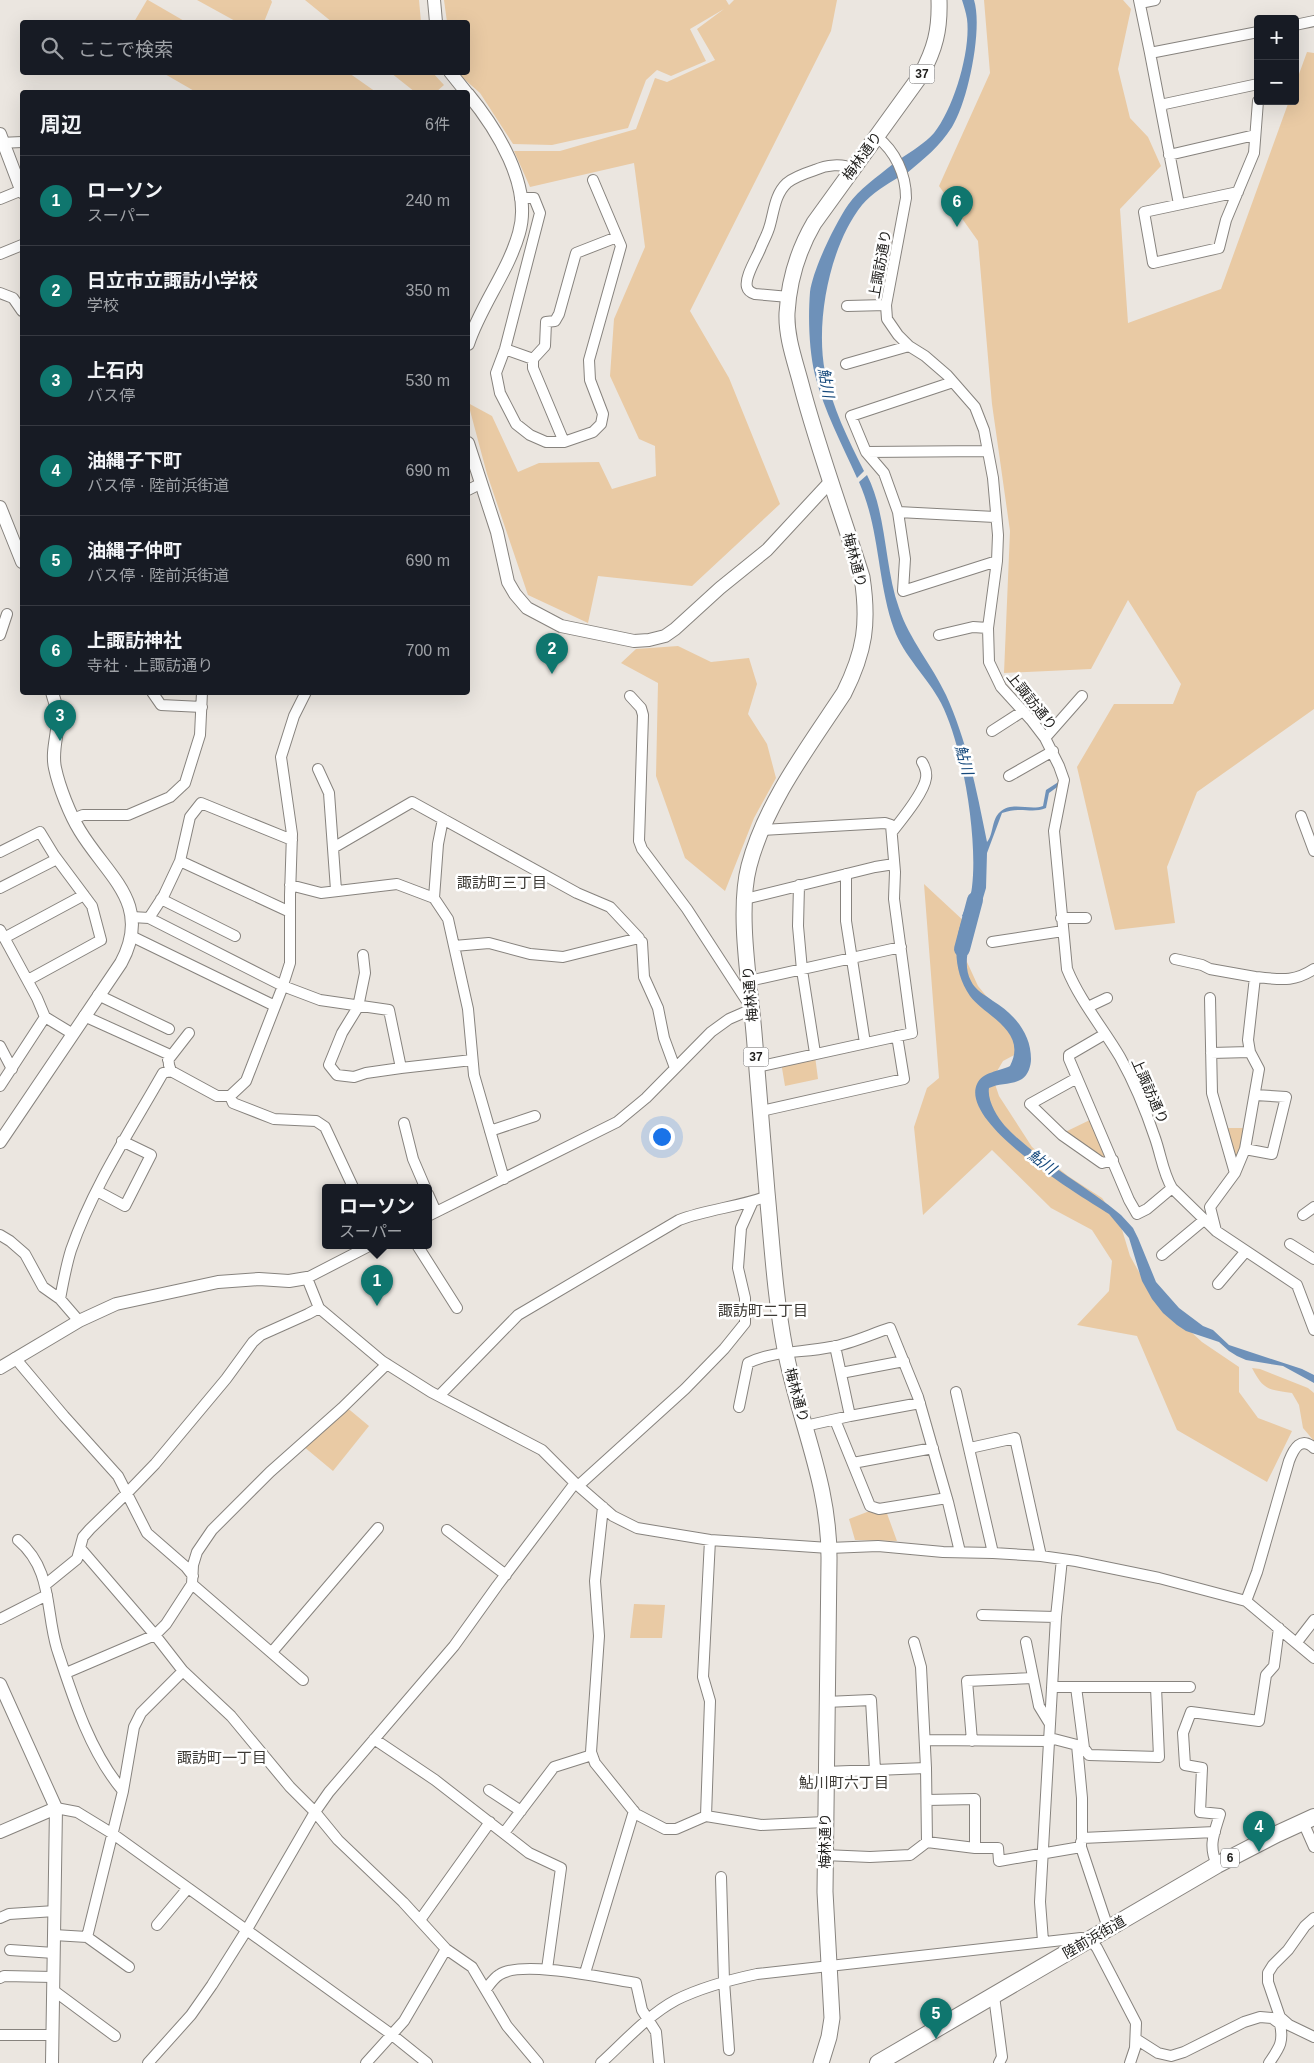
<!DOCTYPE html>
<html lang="ja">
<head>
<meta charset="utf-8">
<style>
  :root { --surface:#171b24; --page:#20242c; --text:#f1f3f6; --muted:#9ea1a6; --line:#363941; --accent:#0f766e }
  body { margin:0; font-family:Helvetica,"Noto Sans JP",sans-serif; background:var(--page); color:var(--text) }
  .controls { position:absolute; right:15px; top:15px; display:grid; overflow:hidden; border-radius:5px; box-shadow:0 5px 20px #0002 }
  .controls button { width:45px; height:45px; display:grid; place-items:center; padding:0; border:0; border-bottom:1px solid var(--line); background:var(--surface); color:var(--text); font:25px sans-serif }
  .you { position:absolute; left:661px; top:1136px; width:18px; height:18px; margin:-12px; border:4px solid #fff; border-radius:50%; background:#1a73e8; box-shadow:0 0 0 8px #1a73e833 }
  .badge { display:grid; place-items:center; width:32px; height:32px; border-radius:50%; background:var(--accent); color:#fff; font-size:16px; font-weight:700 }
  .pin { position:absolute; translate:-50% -41px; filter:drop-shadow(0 1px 2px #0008) }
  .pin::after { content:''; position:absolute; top:26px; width:18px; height:15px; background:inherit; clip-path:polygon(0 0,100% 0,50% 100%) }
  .popup { position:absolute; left:322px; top:1184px; width:110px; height:65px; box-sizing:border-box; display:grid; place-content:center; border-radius:5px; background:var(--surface); filter:drop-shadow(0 1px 4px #0005); font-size:16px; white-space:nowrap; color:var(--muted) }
  .popup b { font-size:19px; color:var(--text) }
  .popup::after { content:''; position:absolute; left:50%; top:100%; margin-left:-10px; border:10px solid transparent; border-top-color:var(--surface) }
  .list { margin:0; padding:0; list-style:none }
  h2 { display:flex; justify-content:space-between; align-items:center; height:65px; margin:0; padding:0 20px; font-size:21px }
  h2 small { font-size:16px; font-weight:400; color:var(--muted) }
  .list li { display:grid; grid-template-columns:32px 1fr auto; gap:15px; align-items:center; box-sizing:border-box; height:90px; padding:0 20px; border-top:1px solid var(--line) }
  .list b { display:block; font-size:19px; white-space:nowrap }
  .list p { margin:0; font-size:16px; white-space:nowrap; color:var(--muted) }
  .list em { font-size:16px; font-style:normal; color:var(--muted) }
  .icon { flex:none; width:28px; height:28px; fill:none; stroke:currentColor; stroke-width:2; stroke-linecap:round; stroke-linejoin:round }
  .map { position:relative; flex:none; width:1314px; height:2063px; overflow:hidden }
  .search { position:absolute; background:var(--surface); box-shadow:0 5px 20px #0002; left:20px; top:20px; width:450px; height:55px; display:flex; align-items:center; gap:12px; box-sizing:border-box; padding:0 18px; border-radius:5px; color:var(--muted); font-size:19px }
  .panel { position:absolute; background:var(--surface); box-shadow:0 5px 20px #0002; left:20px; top:90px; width:450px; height:605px; border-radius:5px }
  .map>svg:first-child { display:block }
  .green { fill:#e9caa4 }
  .water { fill:#6e91b9 }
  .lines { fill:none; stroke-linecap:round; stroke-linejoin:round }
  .river { stroke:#6e91b9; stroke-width:16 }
  .minor-casing { stroke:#87837e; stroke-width:12 }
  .tertiary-casing { stroke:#87837e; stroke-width:14 }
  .primary-casing { stroke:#87837e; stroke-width:17 }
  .trunk-casing { stroke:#87837e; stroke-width:18 }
  .minor { stroke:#fff; stroke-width:10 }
  .tertiary { stroke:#fff; stroke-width:12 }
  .primary { stroke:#fff; stroke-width:15 }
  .trunk { stroke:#fff; stroke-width:16 }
  .labels { text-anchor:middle; stroke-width:5; stroke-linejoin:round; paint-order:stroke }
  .shield { fill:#fff; stroke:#646362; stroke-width:1 }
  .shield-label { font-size:12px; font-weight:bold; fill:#21201e }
  .street-label { font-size:14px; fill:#21201e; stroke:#fff }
  .water-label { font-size:15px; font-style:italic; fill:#16497c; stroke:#fff }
  .neighbourhood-label { font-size:15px; fill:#3d3a35; stroke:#fff }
</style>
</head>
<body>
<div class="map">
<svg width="1314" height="2063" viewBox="0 0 1314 2063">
  <rect width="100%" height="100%" fill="#ebe6e0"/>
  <path class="green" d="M147 0H148L186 22H134Z
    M197 0H271L272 2 264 22H237Z
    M305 0H419L421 22H332Z
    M444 0H726L729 5 734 0H837L831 31 690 311 729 378 780 504 692 586 598 576 588 623 528 595 487 474 468 403 492 416 518 472 539 463 599 462 612 489 656 476 655 446 639 439 610 376 614 319 645 247 634 163 530 187 514 151H560L636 129 655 78 667 82 715 60 697 29 724 9 690 29 706 61 671 76 657 70 646 80 628 128 552 145 513 144 480 93 463 78 459 73 468 72V22H447Z
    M984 0H1123L1131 9 1118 69 1130 118 1148 137 1161 166 1120 209 1128 323 1221 289 1289 101H1295V85L1307 52 1314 53V709L1197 792 1167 867 1175 923 1115 930 1077 767 1114 704H1173L1181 684 1128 600 1091 669 1004 673 1010 531 992 404 978 241 939 186 990 73Z
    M272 73H349L376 92H196L163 73Z
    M391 73H433L444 85 436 92H415Z
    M678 646 711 662 749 658 757 684 748 714 767 744 776 778 754 818 725 891 685 858 656 776 658 683 621 663 636 649Z
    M924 884 966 923 964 942 967 962 978 986 996 1008 1020 1052 1003 1061 993 1078 999 1096 1032 1147 1068 1176 1102 1198 1120 1223 1130 1256 1153 1297 1202 1342 1239 1367V1392L1258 1418 1292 1431 1267 1482 1177 1430 1137 1336 1077 1325 1109 1291 1112 1261 1092 1230 1051 1208 992 1150 923 1215 914 1127 927 1088 939 1078Z
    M815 1056 818 1079 785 1086 781 1062Z
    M1094 1118 1113 1160 1102 1163 1061 1134Z
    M1223 1128H1248L1235 1173Z
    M1252 1368 1260 1369 1308 1388 1314 1393V1441L1303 1428 1299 1405 1292 1393C1268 1389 1264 1391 1252 1368Z
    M345 1406 369 1426 333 1471 303 1446Z
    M885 1508 897 1541 855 1540 849 1519 867 1512Z
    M634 1604 665 1605 662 1638H630Z"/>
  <path class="water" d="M962 0H974C983 28 968 102 952 127 940 146 924 159 907 173L900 159C912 151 925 143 934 133 954 108 971 50 967 19 966 13 964 6 962 0Z
    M893 164 899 177C886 185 872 193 862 205 830 245 815 321 825 372 832 407 848 439 864 471L857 478C842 444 824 411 815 375 809 350 808 318 810 292 813 269 835 224 848 205 859 189 877 177 893 164Z
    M867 475C887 514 884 566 899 608 909 639 932 665 946 695 967 741 977 792 987 842 994 834 991 820 1000 812 1012 801 1030 811 1043 806L1046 790 1060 781V785L1049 793 1046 808C1031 814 1021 806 1002 813L987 853 986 888 975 925 962 916C966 907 971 897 972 887 978 839 963 746 941 703 928 678 903 655 894 629 877 581 880 529 859 482Z
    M961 923 973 933C968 948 963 966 971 981 975 990 985 995 993 1001 1014 1014 1031 1033 1031 1059 1031 1066 1028 1075 1022 1079 1012 1085 999 1083 989 1088 987 1100 997 1117 1005 1126 1038 1161 1084 1184 1121 1215L1133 1228 1138 1238 1156 1282 1179 1308 1203 1326 1213 1330 1229 1345 1302 1369 1314 1375V1383L1283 1366 1246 1360 1237 1356 1229 1351 1219 1342 1186 1331 1177 1325 1163 1313 1152 1299 1142 1281 1129 1238 1109 1214C1081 1196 959 1124 977 1084 982 1072 1000 1071 1010 1066 1028 1031 986 1017 970 996 955 974 953 948 961 923Z"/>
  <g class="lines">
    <path class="river" d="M962 949 975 900"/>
    <defs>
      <path id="minor" d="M1139 0 1150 53 1258 32
        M1140 3 1155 0
        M1295 25 1314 21
        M1150 53 1179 204
        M1160 105 1258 84
        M877 137C895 151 906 174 906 198L886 305 887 319 898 335 909 346 925 356 947 375 975 407 984 430 993 478 998 535 997 561 988 628 989 662 1001 687 1032 721 1045 738 1059 766 1064 780 1054 831 1067 969C1080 1001 1103 1028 1120 1057 1134 1082 1146 1111 1155 1138 1161 1155 1163 1173 1172 1188L1216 1231 1297 1285 1314 1330
        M0 143 22 142
        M1169 155 1255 135
        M1238 192 1144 212 1153 263 1219 248 1226 220 1254 153 1258 101
        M520 198H534L540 213 505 349 496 373 500 393 516 424 530 435 546 442H564L593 432 601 424 603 414 590 380 589 360 621 246 593 180
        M0 199 22 190
        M0 254 22 245
        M0 293 13 298 22 311
        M789 297 755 294C752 293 748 291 747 287 744 277 758 256 761 247 764 240 768 233 770 225 774 211 775 194 787 183 794 177 806 173 815 170 826 165 842 163 853 169
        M847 306 886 305
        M505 349 533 359
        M846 364 909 346
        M953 382 851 416 866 452 988 451
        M564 442 533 368V359L545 346 546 322 555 321 559 314 576 253 617 237
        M866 452 884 473 898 512 995 517
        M468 490 480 484
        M898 512 905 559 903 591 997 561
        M0 635 7 614
        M939 635 973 627 988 628
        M152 692 161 705 202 707
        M992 731 1023 711
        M1045 738 1082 696
        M318 769 329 793 336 890
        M1009 776 1053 751
        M1301 816 1314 851
        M73 819 83 815H128L170 797 185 783 200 735 202 692
        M892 832C902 819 924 793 926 778 927 772 925 767 922 762
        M333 848 412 802 577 893 610 907 639 938 563 957 530 954 489 943 454 946
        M0 852 40 832 54 855 92 906 101 940 28 980
        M846 874V921L865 1043
        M290 885 321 893 397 884 434 898 448 919 468 1009 474 1075 504 1179
        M799 885 798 926 802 970 815 1053
        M0 888 57 859
        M434 898 438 844 443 819
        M161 899 235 936
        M745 899 875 867 894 864
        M290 912 180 861 190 817 201 803 292 840
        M132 917 149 918 283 986 320 1000 389 1010 401 1068 472 1060
        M149 918 164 895 180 861
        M1061 918H1086
        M0 930 37 998 45 1017 73 1034
        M131 936 275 1006
        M4 938 84 895
        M642 942 644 977 658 1008 664 1038 675 1068
        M992 942 1063 931
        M363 955 365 973 358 1007 342 1033 329 1065 337 1075 354 1077 366 1073 401 1068
        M1175 959 1202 965 1210 969 1255 977 1248 1040 1250 1052 1259 1069 1245 1149 1235 1173 1210 1207 1216 1231
        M1255 977C1279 979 1293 983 1314 969
        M749 981 901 947
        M98 995 169 1029
        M1210 998 1212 1093 1235 1173
        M1088 1007 1107 998
        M84 1016 168 1054 169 1065 171 1071
        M1105 1034 1069 1055V1059L1129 1200 1137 1214 1147 1209 1172 1188
        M0 1046 12 1069
        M1211 1053 1250 1052
        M168 1060 189 1033
        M757 1067 912 1033 894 899 895 872 891 825 885 823 761 830
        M1077 1078 1030 1104 1062 1135 1102 1163 1113 1160
        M0 1086 45 1017
        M230 1096 233 1103 274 1119 316 1121 325 1127 353 1187
        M761 1111 904 1079 897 1036
        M404 1123 413 1159 425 1187
        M490 1131 535 1116
        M1245 1149 1272 1154 1286 1097 1255 1095
        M97 1191 125 1206 151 1155 122 1141
        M428 1194 436 1212
        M1303 1215 1314 1207
        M428 1216 617 1122 646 1098 711 1032 729 1019 752 1009 687 909 642 849 639 841 643 715 641 708 630 696
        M0 1235 10 1241 25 1254 43 1287 60 1299
        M1290 1244 1314 1259
        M371 1245 307 1278 319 1308 382 1361 431 1392 542 1450 575 1483 613 1516 637 1528 710 1540 829 1548 878 1546 943 1552 993 1553 1041 1556 1076 1561 1159 1578 1246 1601 1314 1658
        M417 1245 457 1308
        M1162 1255 1204 1220
        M1218 1284 1246 1251
        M79 1321 60 1299C63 1283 66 1266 71 1250 93 1187 130 1131 163 1073L171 1071 217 1096H230L246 1081 281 991 290 963V895L292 834 281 757 294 716 306 692
        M835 1346 850 1416 920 1403
        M15 1358 64 1416 118 1476 147 1533 186 1567 193 1576
        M841 1373 904 1361
        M956 1392 993 1553
        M439 1396 518 1315 679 1220C708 1209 739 1207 768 1196
        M739 1407 748 1363C775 1350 802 1353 831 1347 851 1344 871 1334 890 1328L918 1397 948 1502 960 1552
        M835 1420 870 1506 879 1509 947 1498
        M805 1426 850 1416
        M970 1448 1015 1438 1041 1556
        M853 1463 933 1448
        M578 1486 685 1389 724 1349 745 1323V1298L738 1268 741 1228 753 1201
        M603 1507 595 1581 599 1636 591 1752 595 1763 636 1814 665 1829H676L706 1816 761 1825 825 1822
        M447 1530 506 1575
        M18 1540C53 1570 45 1609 57 1649 73 1698 90 1752 123 1791
        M80 1548 155 1635 183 1671 231 1716 290 1787 315 1812 338 1840 403 1902 446 1949 472 1967 507 2026 538 2063
        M192 1584 303 1680
        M45 1585 77 1559 83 1537 90 1529 127 1493 155 1464 226 1379 253 1342 261 1335 308 1314 319 1308
        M1246 1601 1257 1572 1289 1461C1294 1448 1301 1436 1314 1448
        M982 1615 1056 1617
        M0 1619 47 1595
        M1026 1642 1039 1706 1050 1724
        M1297 1642 1314 1620
        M272 1652 378 1528
        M66 1673 155 1635 166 1624 192 1584 193 1565 197 1552 212 1530 270 1472 342 1408 387 1364
        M1052 1687H1190
        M1076 1687 1084 1748 1089 1755 1159 1757 1156 1687
        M826 1702 871 1700 875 1770
        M1050 1738 1077 1745 1082 1798V1838L1215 1832
        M374 1739 435 1780 529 1853 561 1868 547 1969
        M926 1740 1049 1741
        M972 1741 967 1681 1033 1678
        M926 1768 927 1842 975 1848H998L999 1861 1081 1847
        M825 1772 926 1768 921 1667 914 1642
        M489 1790 521 1811
        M927 1800 975 1799V1848
        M56 1808 77 1812 113 1834 391 2034 427 2063
        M706 1816 710 1701 703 1677 710 1540
        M1303 1822 1314 1847
        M504 1833 554 1767 592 1755
        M1081 1842V1847L1108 1928
        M824 1855 870 1857 910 1855 927 1842
        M1217 1865C1208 1845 1214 1834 1220 1814L1200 1812 1202 1768 1185 1765 1183 1733 1191 1712 1259 1721 1266 1675 1274 1666 1279 1628
        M721 1877 724 1981 729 2050
        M0 1918 9 1914 55 1911
        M420 1920 490 1822
        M157 1925 188 1888
        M54 1935 87 1937 123 1791 134 1727 141 1713 183 1671
        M87 1937 129 1967
        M1043 1941 1040 1902 1056 1617 1062 1559
        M10 1950 54 1953
        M585 1973 634 1811
        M0 1978 4 1976 53 1977
        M486 1989C490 1984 494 1978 499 1975 521 1959 609 1979 636 1983L642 2010 656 2032 659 2063
        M53 1990 115 2036
        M994 1996 1002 2057 999 2063
        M1280 2017 1289 2025 1314 2037
        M1280 2024V2017L1268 1982V1973L1273 1965 1288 1950 1305 1926 1314 1918
        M0 2035H52
        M1136 2039 1158 2053 1171 2056 1184 2052 1244 2022 1260 2017 1272 2018 1280 2024C1284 2043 1279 2048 1269 2063
        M148 2063 191 2015 212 1985 246 1931 315 1812 329 1792 454 1646 497 1586 575 1483
        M366 2063 404 2021 446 1949
        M601 2063C624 2042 648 2015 676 2000 702 1987 729 1980 757 1974L1081 1938 1090 1939 1097 1948 1136 2023 1135 2048 1130 2063"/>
      <path id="tertiary" d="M434 0 436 22
        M450 72 466 92
        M468 94C496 128 533 186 519 233 508 272 481 305 468 344
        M0 134 22 192
        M468 443 497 532 508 582 515 594 527 608 561 626 634 641 649 640 665 636 675 629 720 588 767 550 830 482
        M0 507 22 562
        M0 1142 121 963C153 904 108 877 80 831 70 815 59 787 55 768 51 750 59 732 58 714 57 707 54 700 52 692
        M0 1368 79 1321 116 1304 218 1282 259 1279 289 1281 307 1278
        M0 1684 56 1808 52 2063
        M0 1832 56 1808"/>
      <path id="primary" d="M821 2063 829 2037 832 2018 825 1892 829 1561C830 1483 799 1423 785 1349 775 1297 772 1244 767 1192 763 1139 758 1086 754 1033 750 985 737 912 749 866 765 804 809 746 844 693 865 651 869 623 862 577 842 513 818 449 801 384 795 361 786 337 787 313 789 280 797 252 814 223L921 75C935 49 940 30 939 0"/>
      <path id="trunk" d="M878 2063 1217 1865 1277 1834 1314 1817"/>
    </defs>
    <use href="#minor" class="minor-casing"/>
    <use href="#tertiary" class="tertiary-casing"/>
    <use href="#primary" class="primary-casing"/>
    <use href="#trunk" class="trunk-casing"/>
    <use href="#minor" class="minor"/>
    <use href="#tertiary" class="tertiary"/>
    <use href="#primary" class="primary"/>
    <use href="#trunk" class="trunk"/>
  </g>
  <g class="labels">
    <g class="shield">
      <rect x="909.5" y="64.5" width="25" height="19" rx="4"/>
      <rect x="743.5" y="1047.5" width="25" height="19" rx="4"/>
      <rect x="1221" y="1848.5" width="18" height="19" rx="4"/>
    </g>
    <g class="shield-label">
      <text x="922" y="78">37</text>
      <text x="756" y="1061">37</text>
      <text x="1230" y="1862">6</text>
    </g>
    <g class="street-label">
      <text transform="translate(862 156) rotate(-54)" y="5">梅林通り</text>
      <text transform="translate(880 264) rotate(-80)" y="5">上諏訪通り</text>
      <text transform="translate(855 560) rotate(75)" y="5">梅林通り</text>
      <text transform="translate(1032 701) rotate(51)" y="5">上諏訪通り</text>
      <text transform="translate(750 994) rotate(-95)" y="5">梅林通り</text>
      <text transform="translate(1150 1091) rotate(66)" y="5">上諏訪通り</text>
      <text transform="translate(797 1395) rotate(75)" y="5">梅林通り</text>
      <text transform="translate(825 1841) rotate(-90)" y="5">梅林通り</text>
      <text transform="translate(1094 1937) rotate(-30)" y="5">陸前浜街道</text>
    </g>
    <g class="water-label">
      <text transform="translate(826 383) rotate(80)" y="5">鮎川</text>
      <text transform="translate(964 760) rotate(75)" y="5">鮎川</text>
      <text transform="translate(1042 1162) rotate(36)" y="5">鮎川</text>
    </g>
    <g class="neighbourhood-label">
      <text x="502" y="888">諏訪町三丁目</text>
      <text x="763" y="1316">諏訪町二丁目</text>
      <text x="222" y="1763">諏訪町一丁目</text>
      <text x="844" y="1788">鮎川町六丁目</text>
    </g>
  </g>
</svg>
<div class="controls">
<button>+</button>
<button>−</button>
</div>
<div class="you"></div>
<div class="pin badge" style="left:377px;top:1306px">1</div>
<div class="popup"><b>ローソン</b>スーパー</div>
<div class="pin badge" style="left:552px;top:674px">2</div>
<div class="pin badge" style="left:60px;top:741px">3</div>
<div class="pin badge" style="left:1259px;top:1852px">4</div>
<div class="pin badge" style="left:936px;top:2039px">5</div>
<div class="pin badge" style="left:957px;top:227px">6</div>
<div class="search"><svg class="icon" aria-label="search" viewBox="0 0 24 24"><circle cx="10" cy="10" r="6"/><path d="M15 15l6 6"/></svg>ここで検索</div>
<section class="panel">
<h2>周辺<small>6件</small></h2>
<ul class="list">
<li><span class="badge">1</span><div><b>ローソン</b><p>スーパー</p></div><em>240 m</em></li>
<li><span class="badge">2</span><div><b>日立市立諏訪小学校</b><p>学校</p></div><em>350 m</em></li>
<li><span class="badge">3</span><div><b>上石内</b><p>バス停</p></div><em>530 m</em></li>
<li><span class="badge">4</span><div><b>油縄子下町</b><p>バス停 · 陸前浜街道</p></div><em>690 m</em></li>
<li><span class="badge">5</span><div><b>油縄子仲町</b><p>バス停 · 陸前浜街道</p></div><em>690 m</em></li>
<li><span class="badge">6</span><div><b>上諏訪神社</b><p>寺社 · 上諏訪通り</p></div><em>700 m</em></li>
</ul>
</section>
</div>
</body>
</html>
